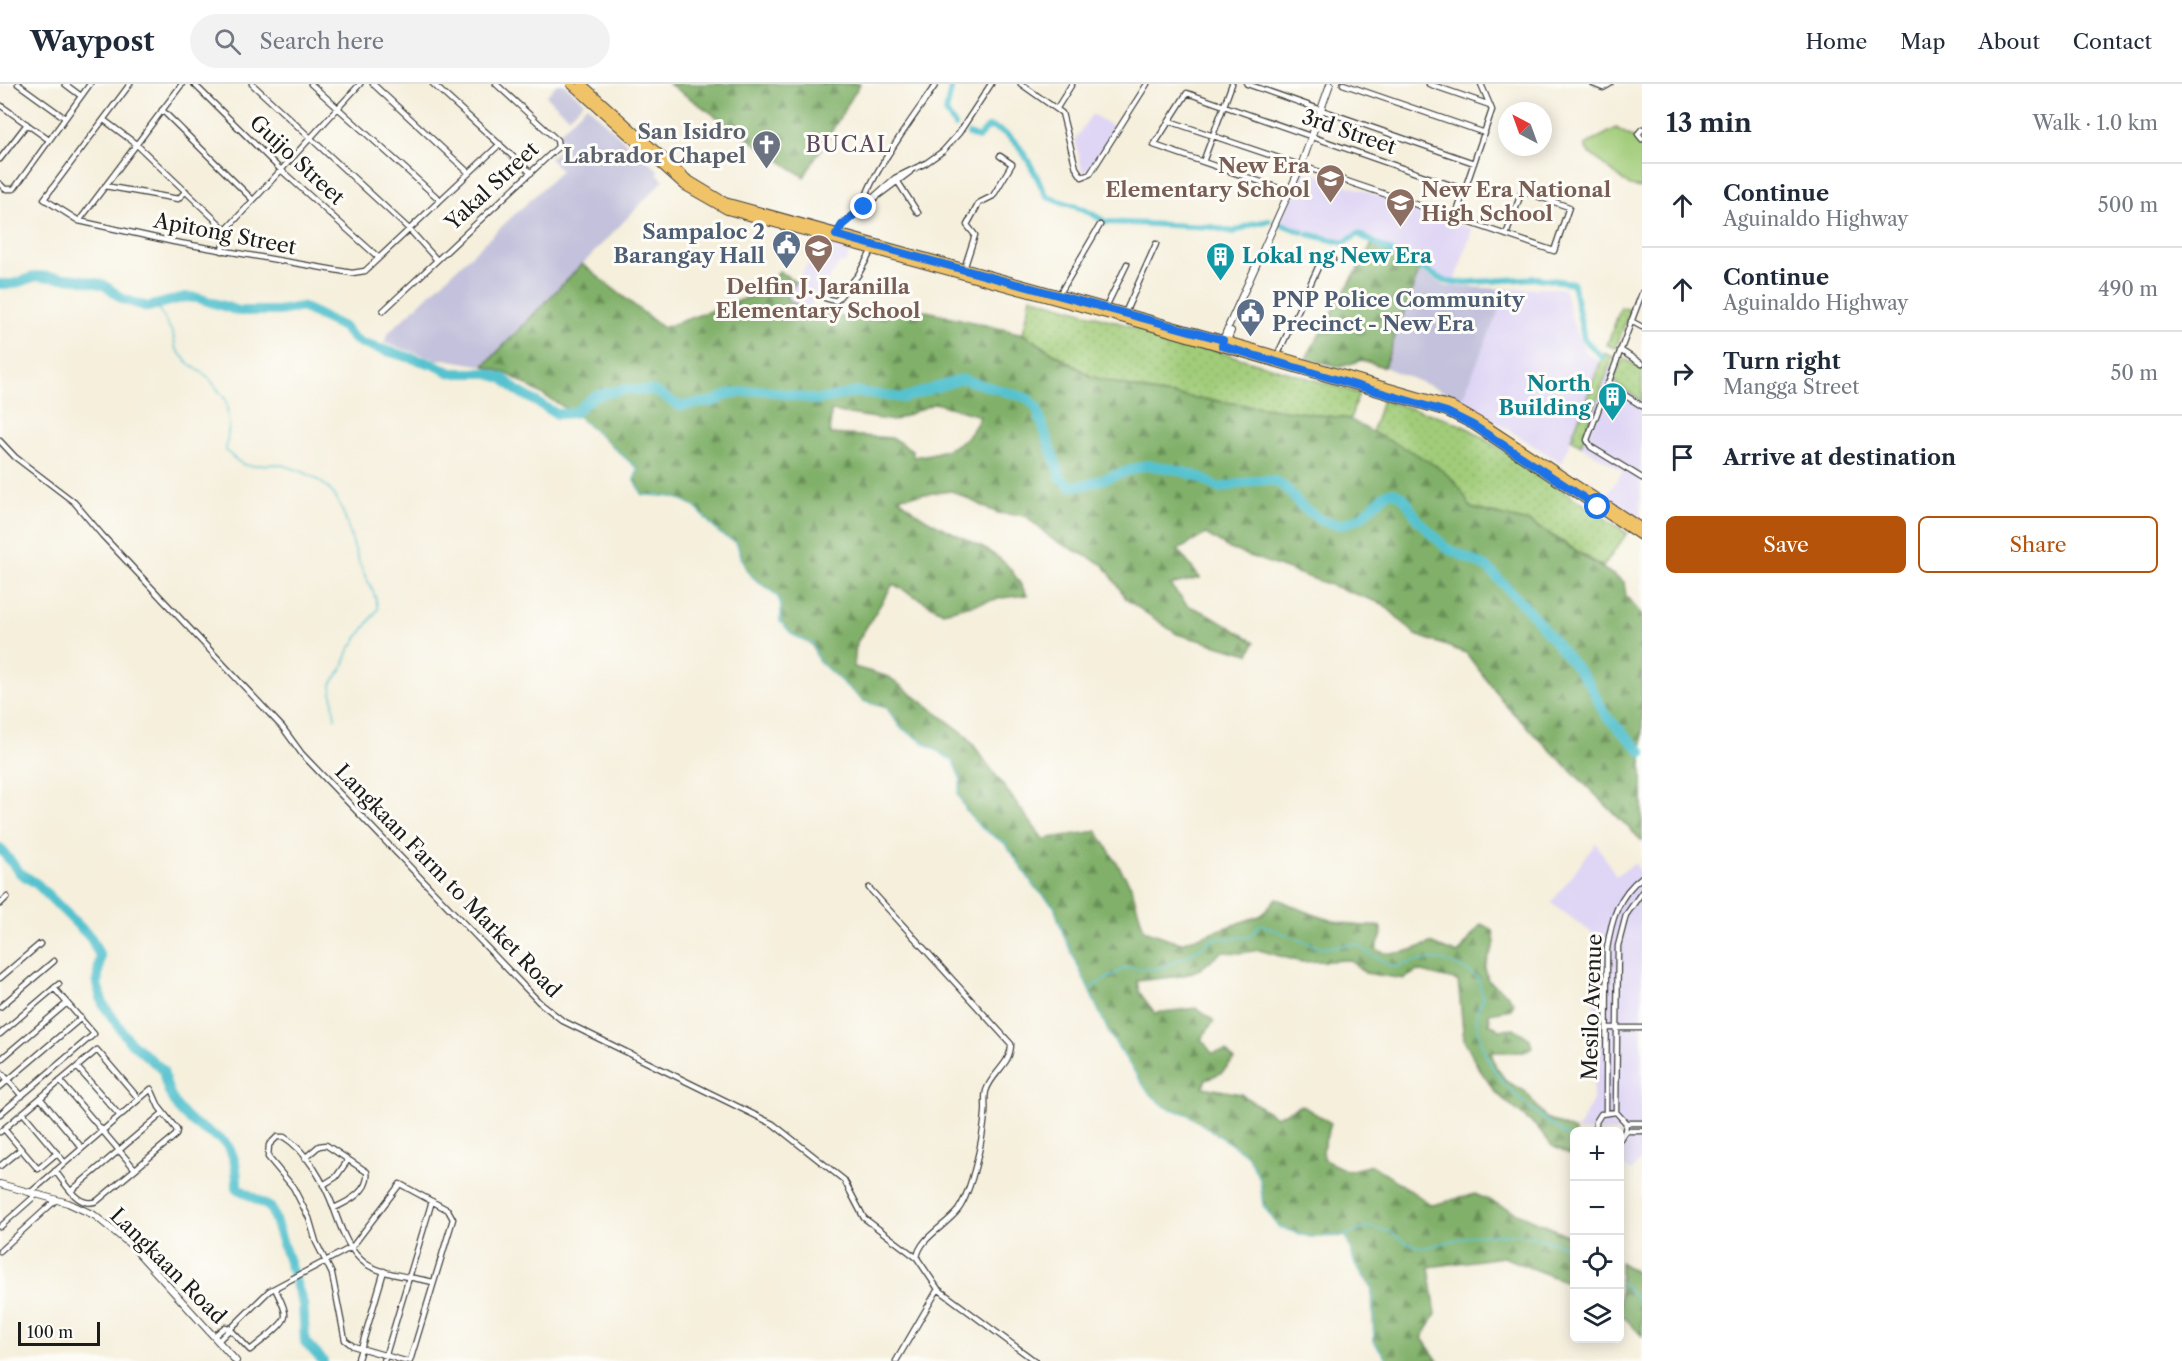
<!DOCTYPE html>
<html lang="en">
<head>
<meta charset="utf-8">
<style>
  :root { --surface:#fff; --page:#f2f2f3; --text:#1f2937; --muted:#747a83; --line:#e0e1e3; --accent:#b45309 }
  body { margin:0; font-family:"Libre Caslon Text",serif; background:var(--page); color:var(--text) }
  .controls { position:absolute; right:18px; bottom:18px; display:grid; overflow:hidden; border-radius:9px; box-shadow:0 3px 15px #0003 }
  .controls button { width:54px; height:54px; display:grid; place-items:center; padding:0; border:0; border-bottom:2px solid var(--line); background:var(--surface); color:var(--text); font:30px sans-serif }
  .compass { position:absolute; left:1498px; top:18px; width:54px; height:54px; border-radius:50%; background:var(--surface); box-shadow:0 3px 15px #0003; rotate:319deg }
  .scale { position:absolute; left:18px; bottom:15px; width:82px; box-sizing:border-box; padding-left:6px; border:3px solid #1c1c1c; border-top:0; font-size:16px; line-height:21px; white-space:nowrap; color:#1c1c1c; -webkit-text-stroke:4px #fdfcf7; paint-order:stroke }
  .stop { position:absolute; width:18px; height:18px; margin:-14px; border:4px solid #1a73e8; border-radius:50%; background:#fff }
  .stop.end { background:#1a73e8; border-color:#fff; box-shadow:0 2px 6px #0008 }
  .list { margin:0; padding:0; list-style:none }
  h2 { display:flex; justify-content:space-between; align-items:center; height:78px; margin:0; padding:0 24px; font-size:26px }
  h2 small { font-size:20px; font-weight:400; color:var(--muted) }
  .list li { display:grid; grid-template-columns:39px 1fr auto; gap:18px; align-items:center; box-sizing:border-box; height:84px; padding:0 24px; border-top:2px solid var(--line) }
  .list b { display:block; font-size:22px; white-space:nowrap }
  .list p { margin:0; font-size:20px; white-space:nowrap; color:var(--muted) }
  .list em { font-size:20px; font-style:normal; color:var(--muted) }
  .actions { display:flex; gap:12px; padding:18px 24px }
  .actions a { flex:1; padding:14px 0; border:2px solid var(--accent); border-radius:9px; text-align:center; font-size:21px; color:var(--accent) }
  .actions .main { background:var(--accent); color:#fff }
  .icon { flex:none; width:33px; height:33px; fill:none; stroke:currentColor; stroke-width:2; stroke-linecap:round; stroke-linejoin:round }
  .map { position:relative; flex:none; width:1642px; height:1277px; overflow:hidden }
  header { display:flex; align-items:center; gap:36px; box-sizing:border-box; height:84px; padding:0 30px; background:var(--surface); border-bottom:2px solid var(--line) }
  header strong { font-size:28px }
  nav { display:flex; gap:33px; margin-inline-start:auto; font-size:21px }
  .search { width:420px; height:54px; background:var(--page); display:flex; align-items:center; gap:15px; box-sizing:border-box; padding:0 21px; border-radius:33px; color:var(--muted); font-size:22px }
  main { display:flex }
  aside { flex:1; background:var(--surface) }
  .map>svg:first-child { display:block }
  .built { fill:#dfd5f5 }
  .industrial { fill:#c3c1db }
  .grass { fill:url(#grass-dots); stroke:#5e744a; stroke-width:1.5 }
  .forest { fill:url(#forest-firs); stroke:#4e6642; stroke-width:1.5; fill-rule:evenodd }
  .garden { fill:#a1cc79; stroke:#5e744a; stroke-width:1.5 }
  .lines { fill:none; stroke-linecap:round; stroke-linejoin:round }
  .stream { stroke:#56c2cf; stroke-width:1.5 }
  .canal { stroke:#56c2cf; stroke-width:6 }
  .river { stroke:#56c2cf; stroke-width:10 }
  .minor-casing { stroke:#3d3c39; stroke-width:7 }
  .tertiary-casing { stroke:#3d3c39; stroke-width:8 }
  .primary-casing { stroke:#3d3c39; stroke-width:10 }
  .minor { stroke:#fff; stroke-width:4.5 }
  .tertiary { stroke:#fff; stroke-width:6 }
  .primary { stroke:#f1c369; stroke-width:8 }
  .route { stroke:#1a73e8; stroke-width:8 }
  .labels { text-anchor:middle; stroke-width:6; stroke-linejoin:round; paint-order:stroke }
  .worship-label { font-size:21px; font-weight:bold; fill:#5b616d; stroke:#fdfcf7; text-anchor:end }
  .street-label { font-size:21px; fill:#1c1c1c; stroke:#fdfcf7 }
  .education-label { font-size:21px; font-weight:bold; fill:#785e54; stroke:#fdfcf7; text-anchor:end }
  .service-label { font-size:21px; font-weight:bold; fill:#4e5e75; stroke:#fdfcf7; text-anchor:end }
  .culture-label { font-size:21px; font-weight:bold; fill:#0d838f; stroke:#fdfcf7; text-anchor:start }
  .neighbourhood-label { font-size:22px; letter-spacing:1.5px; fill:#5b4a5e; stroke:#fdfcf7 }
</style>
</head>
<body>
<header>
<strong>Waypost</strong>
<div class="search"><svg class="icon" aria-label="search" viewBox="0 0 24 24"><circle cx="10" cy="10" r="6"/><path d="M15 15l6 6"/></svg>Search here</div>
<nav><a>Home</a><a>Map</a><a>About</a><a>Contact</a></nav>
</header>
<main>
<div class="map">
<svg width="1642" height="1277" viewBox="0 0 1642 1277">
  <defs>
    <pattern id="grass-dots" width="8" height="8" patternUnits="userSpaceOnUse" patternTransform="scale(1.5)"><rect width="8" height="8" fill="#a1cc79"/><path d="M2 2h.1M6 6h.1" fill="none" stroke="#8aaf68" stroke-width="1.8" stroke-linecap="round"/></pattern>
    <pattern id="forest-firs" width="22" height="20" patternUnits="userSpaceOnUse" patternTransform="scale(1.5)"><rect width="22" height="20" fill="#80b069"/><path d="M5 1l3.5 6h-7zM16 11l3.5 6h-7z" fill="#688e56"/></pattern>
  </defs>
  <rect width="100%" height="100%" fill="#fdfcf7"/>
  <filter id="ink" filterUnits="userSpaceOnUse"><feTurbulence type="fractalNoise" baseFrequency=".0167" numOctaves="2"/><feDisplacementMap in="SourceGraphic" scale="12" xChannelSelector="R" yChannelSelector="G"/><feConvolveMatrix kernelMatrix="1 2 1 2 8 2 1 2 1" color-interpolation-filters="sRGB"/></filter>
  <filter id="wash" filterUnits="userSpaceOnUse"><feTurbulence type="fractalNoise" baseFrequency=".008" numOctaves="4" result="noise"/><feDisplacementMap in="SourceGraphic" scale="24" xChannelSelector="R" yChannelSelector="G"/><feGaussianBlur stdDeviation="1.35" result="paint"/><feColorMatrix in="noise" values="0 0 0 0 0 0 0 0 0 0 0 0 0 0 0 0 0 1.4 0 .05"/><feComposite in="paint" operator="in"/></filter>
  <g filter="url(#wash)">
    <rect width="100%" height="100%" fill="#f5efdc"/>
    <path class="built" d="M1092 30 1115 44 1086 89 1082 87 1075 55Z
      M1304 86 1472 145 1455 197 1445 195 1356 147 1344 157 1303 147 1281 137Z
      M821 159 851 167 845 180 840 179 807 227 786 214Z
      M1564 204 1574 242 1587 270 1642 299 1640 435 1605 414 1623 387 1571 356 1562 379 1461 317 1508 205Z
      M1596 759 1616 792 1635 779 1642 791V1074L1632 1087 1620 1081V1048L1577 1047 1593 1016 1595 851 1551 819Z"/>
    <path class="industrial" d="M557 0H564L584 18 569 33 546 12Z
      M587 21 634 67 636 65 659 87 657 89 664 96 484 282 444 275 438 276 384 259 388 249 561 87 549 74 565 61 564 56 557 51Z
      M1419 187 1446 202 1508 205 1462 315 1384 283Z"/>
    <path class="grass" d="M1031 213 1359 309 1350 335 1151 308 1092 293 1023 250Z
      M1621 223 1630 226 1616 264 1607 261Z
      M1604 269 1613 273 1581 361 1571 355Z
      M1623 274 1642 285V317L1613 298Z
      M1382 316 1445 334 1471 346 1627 449 1603 483 1532 439 1471 424 1455 398 1372 349Z"/>
    <path class="forest" d="M669 0H860L804 93Z
      M1372 160 1419 187 1384 283 1362 276 1340 283 1306 274Z
      M582 180 663 244 763 208 779 187 796 198 786 214 807 227 853 235 914 224 1023 250 1092 293 1151 308 1350 335C1383 357 1426 369 1454 397 1461 404 1466 415 1471 424L1532 439 1624 498 1626 512 1642 531V757L1508 624 1466 569 1416 551 1383 520 1230 465 1206 450 1178 466 1200 494 1170 501 1187 521 1212 532 1255 558 1249 570 1177 550 1127 516 1104 481 1052 455 1026 432 997 429 952 407 898 413C927 444 974 452 1006 480 1014 488 1021 502 1027 511L1001 514 943 528 893 500 856 560 854 583 889 593 966 651 1043 755 1097 747 1131 802 1144 846 1181 859 1262 831 1276 814C1309 830 1343 844 1380 842L1382 850 1376 865C1391 875 1415 865 1430 859L1458 870 1481 840 1493 846 1495 859 1485 884 1488 896 1508 911 1514 919 1511 925 1489 929 1490 939 1500 946 1514 944 1530 955 1532 963 1524 968H1491L1496 983 1507 998 1525 1007 1546 1034 1575 1047 1574 1073 1552 1062 1539 1045 1496 1009 1478 983 1464 956 1458 897 1417 887 1404 895 1365 889 1350 876 1301 878 1259 866 1242 869 1222 868 1200 885 1182 892 1137 897 1139 908 1155 929 1196 924 1214 937 1201 955 1212 969 1226 967 1234 976 1221 989 1206 995 1203 1003 1241 1010 1276 1033 1301 1021 1331 1039 1323 1064 1324 1076 1348 1087 1372 1081 1432 1121 1475 1110 1574 1154V1201L1503 1173 1429 1183 1436 1230 1422 1254 1438 1277H1388L1374 1257 1372 1204 1355 1180 1346 1152 1310 1153 1279 1143 1263 1121 1260 1095 1247 1071 1187 1030 1166 1023 1148 1008 1110 951 1064 852 1054 822 1034 802 1006 760 980 743 967 728 958 710 961 696 953 677 900 643 887 624 863 617 818 576 812 560 793 551 780 537C786 503 766 510 749 489 743 482 740 468 736 458 711 448 712 437 693 422 679 411 660 412 643 411L634 396 638 385 574 329 508 290 484 282ZM935 319 980 332C968 362 944 369 913 373L912 366 892 354 830 350 831 327 893 337Z
      M1620 1178 1642 1192V1252L1620 1229Z"/>
    <path class="garden" d="M1616 44 1642 59V104L1630 102 1587 67 1585 61Z"/>
    <g class="lines">
      <path class="stream" d="M157 222 173 250 176 265 188 279 207 292 226 316 229 341 226 367C231 371 238 379 245 381 255 384 270 378 281 381 345 397 340 425 359 478 366 498 374 501 378 525L349 566 342 585 331 600 335 635
        M574 329 638 385 634 396 643 411C660 412 679 411 693 422 711 437 713 449 736 458 740 468 743 482 749 489 766 510 786 503 780 537L793 551 813 560 818 576 863 617 888 624 900 643 953 677 961 696 958 710 967 728 980 743 1006 760 1034 802 1054 822 1064 852 1110 951 1148 1008 1166 1023 1187 1030 1247 1071 1260 1095 1263 1121 1279 1143 1310 1153 1346 1151 1355 1180 1373 1204 1374 1257 1388 1277
        M1089 905 1125 884 1157 885 1183 874 1214 855 1250 853 1260 840 1320 864 1357 860 1369 870 1395 883C1431 872 1446 872 1478 894L1483 915C1475 927 1476 936 1479 950 1489 1000 1536 1029 1574 1057
        M1346 1151 1368 1143 1391 1148 1404 1158 1423 1164 1475 1151 1521 1150 1574 1164
        M1620 1198 1642 1219"/>
      <path class="canal" d="M952 0 946 28 955 42
        M969 50 978 54 988 43C1020 47 1033 88 1047 113L1083 125 1106 138 1212 143 1233 148 1253 140 1269 137
        M1279 139 1302 148
        M1308 150 1344 159 1358 150 1445 197 1455 199 1538 194 1573 199 1584 255 1602 273"/>
      <path class="river" d="M0 200H13L36 192 78 195 104 201 123 215 148 223 185 213 198 214 239 227H278L302 223 343 243 353 254 363 260 435 281 451 289H486L504 295 516 306 557 330 574 329 594 312 625 305 654 307 680 322 715 317 728 310 762 306 817 316 858 308 903 314 962 295 1027 314 1036 323 1061 394 1070 402 1085 401 1146 381 1173 385 1197 392 1219 404 1259 396 1275 397 1287 405 1300 421 1322 437 1341 441 1361 433 1387 409 1394 408 1404 414 1418 436 1446 464 1488 484 1530 528 1589 599 1605 631 1642 668
        M0 764 20 789 37 800 91 854 100 872 97 900 103 920 129 957 163 986C168 1016 180 1032 206 1047 212 1051 222 1055 226 1060 236 1072 237 1089 237 1104L271 1124 303 1220 305 1258 323 1277"/>
    </g>
  </g>
  <g filter="url(#ink)">
    <g class="lines">
      <defs>
        <path id="minor" d="M18 0 65 34
          M65 0 81 12
          M130 0 44 115 79 137 174 158 352 189 365 187 500 60
          M194 0 281 86 378 173
          M252 0 409 145 437 176
          M311 0 440 116
          M373 0 469 89
          M433 0 531 89
          M1021 0 1062 29 1076 84 1082 93 1090 90 1147 0
          M1247 0 1474 79
          M1343 0 1485 49
          M1429 0 1490 21
          M1593 0 1603 4 1610 0
          M0 21 49 56
          M1057 24 1072 0
          M162 26 253 116
          M104 36 136 60 226 146
          M1169 37 1332 92 1355 100 1554 167 1569 123 1522 107 1506 151
          M1642 45 1638 50 1642 55
          M0 75 27 40
          M1203 78 1232 0
          M898 98 918 129
          M0 100 5 105H14L90 0
          M105 102 178 115 186 107
          M1290 108 1154 61 1187 9 1465 106
          M871 117 910 88
          M864 123C862 101 921 23 936 0
          M1455 134 1492 26 1481 0
          M79 137 182 0
          M837 149 842 141 895 94 926 79 943 67 959 49 991 0
          M222 167 226 146 360 0
          M964 185 975 151 967 141 979 119 993 112 1012 80 1000 72
          M1642 209 1587 356 1591 363 1642 394
          M1059 211 1100 141
          M825 214 836 217 858 191 872 166
          M1106 223 1127 180
          M383 227 558 63 557 56 496 0
          M1125 229 1156 160
          M1631 237 1642 243
          M1620 266 1642 280
          M1277 272 1321 177 1333 176
          M1607 300 1642 322
          M0 357 15 373 74 418 102 451 283 644 302 670 539 918 563 937 773 1040 844 1096 864 1134 917 1174 938 1205 1035 1277
          M869 804 1011 960C1011 981 992 988 986 1007 984 1015 986 1022 985 1030 983 1054 972 1107 958 1126 946 1142 919 1154 917 1174
          M0 820 7 813
          M0 894 40 860
          M0 923 54 877
          M1607 944H1642
          M0 950 59 900
          M0 976 67 919
          M77 983 120 1032
          M0 987 22 1012
          M60 997 135 1085
          M0 1003 81 934
          M40 1014 82 1064
          M1606 1027 1607 865C1611 837 1618 811 1642 793
          M1616 1028 1618 862 1626 831 1642 808
          M23 1029 65 1079
          M0 1030 94 950 54 904
          M1626 1039H1642
          M4 1045 38 1085 57 1069
          M1625 1047H1642
          M0 1048 97 966 139 1015
          M1596 1048V1038L1601 1030 1616 1028 1626 1039 1625 1047 1620 1055
          M305 1074 319 1062 326 1061 367 1088C370 1107 348 1118 334 1124
          M0 1082 21 1065
          M323 1101 336 1093 348 1076
          M71 1107 163 1029
          M30 1109 151 1005 159 1023 177 1046 176 1051 97 1117C78 1125 67 1101 55 1087
          M0 1143 36 1111
          M0 1167 56 1116
          M229 1244 250 1266C257 1260 285 1241 285 1232 286 1224 278 1212 275 1204
          M214 1252 225 1243 229 1244
          M218 1257 269 1207 352 1163 400 1100 448 1126 453 1135 410 1277
          M358 1275 384 1187
          M384 1277 432 1117
          M405 1277 353 1262 345 1256 332 1190 316 1158 309 1134 293 1103 268 1073 269 1061 277 1053H284C307 1067 325 1100 334 1125 341 1144 348 1167 366 1180 384 1191 413 1193 433 1198
          M896 1277 938 1205"/>
        <path id="tertiary" d="M1229 241 1301 82 1330 0
          M1223 256 1227 246
          M1227 257 1231 247
          M0 1100 68 1119 94 1131 132 1162 236 1277"/>
        <path id="primary" d="M571 0 685 102 727 126 1139 239 1447 328 1473 341 1642 453
          M582 0 687 95 725 118 1227 257 1452 322 1485 341 1642 444"/>
      </defs>
      <use href="#minor" class="minor-casing"/>
      <use href="#tertiary" class="tertiary-casing"/>
      <use href="#primary" class="primary-casing"/>
      <use href="#minor" class="minor"/>
      <use href="#tertiary" class="tertiary"/>
      <use href="#primary" class="primary"/>
    </g>
  </g>
  <g class="lines" filter="url(#ink)">
    <path class="route" d="M864 123 842 141 836 151 1223 256 1222 262 1447 328 1473 341 1598 423"/>
  </g>
  <defs>
    <symbol id="church-pin" viewBox="-11 -11 22 30"><path d="M0 17L-7.5 6A9.5 9.5 0 1 1 7.5 6Z" fill="#6b7280" stroke="#fdfcf7"/><path d="M-1.2-6h2.4v3.5h3.3v2.4h-3.3V6h-2.4V-.1h-3.3v-2.4h3.3Z" fill="#fff"/></symbol>
    <symbol id="school-pin" viewBox="-11 -11 22 30"><path d="M0 17L-7.5 6A9.5 9.5 0 1 1 7.5 6Z" fill="#8d6e63" stroke="#fdfcf7"/><path d="M0-5L7-2L0 1L-7-2ZM-4 1L0 2.5L4 1V4Q0 6-4 4Z" fill="#fff"/></symbol>
    <symbol id="civic-pin" viewBox="-11 -11 22 30"><path d="M0 17L-7.5 6A9.5 9.5 0 1 1 7.5 6Z" fill="#5c6f8a" stroke="#fdfcf7"/><path d="M-.6-6.5H3V-4.5H.6V-3L4-1V1h2V6H-6V1h2V-1L-.6-3ZM-1.2 2.5V6h2.4V2.5Z" fill="#fff"/></symbol>
    <symbol id="building-pin" viewBox="-11 -11 22 30"><path d="M0 17L-7.5 6A9.5 9.5 0 1 1 7.5 6Z" fill="#0f9aa8" stroke="#fdfcf7"/><path d="M-4-6H4V6H1V3H-1V6H-4ZM-2.5-4.3h1.7v1.8h-1.7ZM.8-4.3h1.7v1.8H.8ZM-2.5-1h1.7V.8h-1.7ZM.8-1h1.7V.8H.8Z" fill="#fff"/></symbol>
  </defs>
  <g fill-rule="evenodd">
    <use href="#church-pin" x="750" y="44" width="33" height="45"/>
    <use href="#school-pin" x="1314" y="78" width="33" height="45"/>
    <use href="#school-pin" x="1384" y="102" width="33" height="45"/>
    <use href="#civic-pin" x="770" y="144" width="33" height="45"/>
    <use href="#school-pin" x="802" y="148" width="33" height="45"/>
    <use href="#building-pin" x="1204" y="156" width="33" height="45"/>
    <use href="#civic-pin" x="1234" y="212" width="33" height="45"/>
    <use href="#building-pin" x="1596" y="296" width="33" height="45"/>
  </g>
  <g class="labels">
    <g class="worship-label">
      <text x="746" y="55">San Isidro<tspan x="746" dy="24">Labrador Chapel</tspan></text>
    </g>
    <g class="street-label">
      <text transform="translate(1349 48) rotate(19)" y="7">3rd Street</text>
      <text transform="translate(297 76) rotate(43)" y="7">Guijo Street</text>
      <text transform="translate(492 102) rotate(-43)" y="7">Yakal Street</text>
      <text transform="translate(225 150) rotate(11)" y="7">Apitong Street</text>
      <text transform="translate(448 797) rotate(46)" y="7">Langkaan Farm to Market Road</text>
      <text transform="translate(1592 923) rotate(-88)" y="7">Mesilo Avenue</text>
      <text transform="translate(168 1182) rotate(45)" y="7">Langkaan Road</text>
    </g>
    <g class="education-label">
      <text x="1310" y="89">New Era<tspan x="1310" dy="24">Elementary School</tspan></text>
      <text x="1421" y="113" text-anchor="start">New Era National<tspan x="1421" dy="24">High School</tspan></text>
      <text x="818" y="210" text-anchor="middle">Delfin J. Jaranilla<tspan x="818" dy="24">Elementary School</tspan></text>
    </g>
    <g class="service-label">
      <text x="765" y="155">Sampaloc 2<tspan x="765" dy="24">Barangay Hall</tspan></text>
      <text x="1272" y="223" text-anchor="start">PNP Police Community<tspan x="1272" dy="24">Precinct - New Era</tspan></text>
    </g>
    <g class="culture-label">
      <text x="1242" y="179">Lokal ng New Era</text>
      <text x="1591" y="307" text-anchor="end">North<tspan x="1591" dy="24">Building</tspan></text>
    </g>
    <g class="neighbourhood-label">
      <text x="849" y="68">BUCAL</text>
    </g>
  </g>
</svg>
<div class="controls">
<button>+</button>
<button>−</button>
<button><svg class="icon" aria-label="locate" viewBox="0 0 24 24"><circle cx="12" cy="12" r="6"/><path d="M12 2v4M12 18v4M2 12h4M18 12h4"/></svg></button>
<button><svg class="icon" aria-label="layers" viewBox="0 0 24 24"><path d="M12 4l9 5-9 5-9-5zM3 14l9 5 9-5"/></svg></button>
</div>
<svg class="compass" viewBox="-18 -18 36 36"><path d="M0-13l5 13h-10z" fill="#e53935"/><path d="M0 13l5-13h-10z" fill="#747a83"/></svg>
<div class="scale">100 m</div>
<div class="stop" style="left:1598px;top:423px"></div>
<div class="stop end" style="left:864px;top:123px"></div>
</div>
<aside>
<h2>13 min<small>Walk · 1.0 km</small></h2>
<ul class="list">
<li><svg class="icon" aria-label="ahead" viewBox="0 0 24 24"><path d="M12 20V5M6 11l6-6 6 6"/></svg><div><b>Continue</b><p>Aguinaldo Highway</p></div><em>500 m</em></li>
<li><svg class="icon" aria-label="ahead" viewBox="0 0 24 24"><path d="M12 20V5M6 11l6-6 6 6"/></svg><div><b>Continue</b><p>Aguinaldo Highway</p></div><em>490 m</em></li>
<li><svg class="icon" aria-label="right" viewBox="0 0 24 24"><path d="M7 20v-9h11M14 6l5 5-5 5"/></svg><div><b>Turn right</b><p>Mangga Street</p></div><em>50 m</em></li>
<li><svg class="icon" aria-label="arrive" viewBox="0 0 24 24"><path d="M6 21V4h12l-3 4 3 4H6"/></svg><div><b>Arrive at destination</b></div></li>
</ul>
<div class="actions"><a class="main">Save</a><a>Share</a></div>
</aside>
</main>
</body>
</html>
